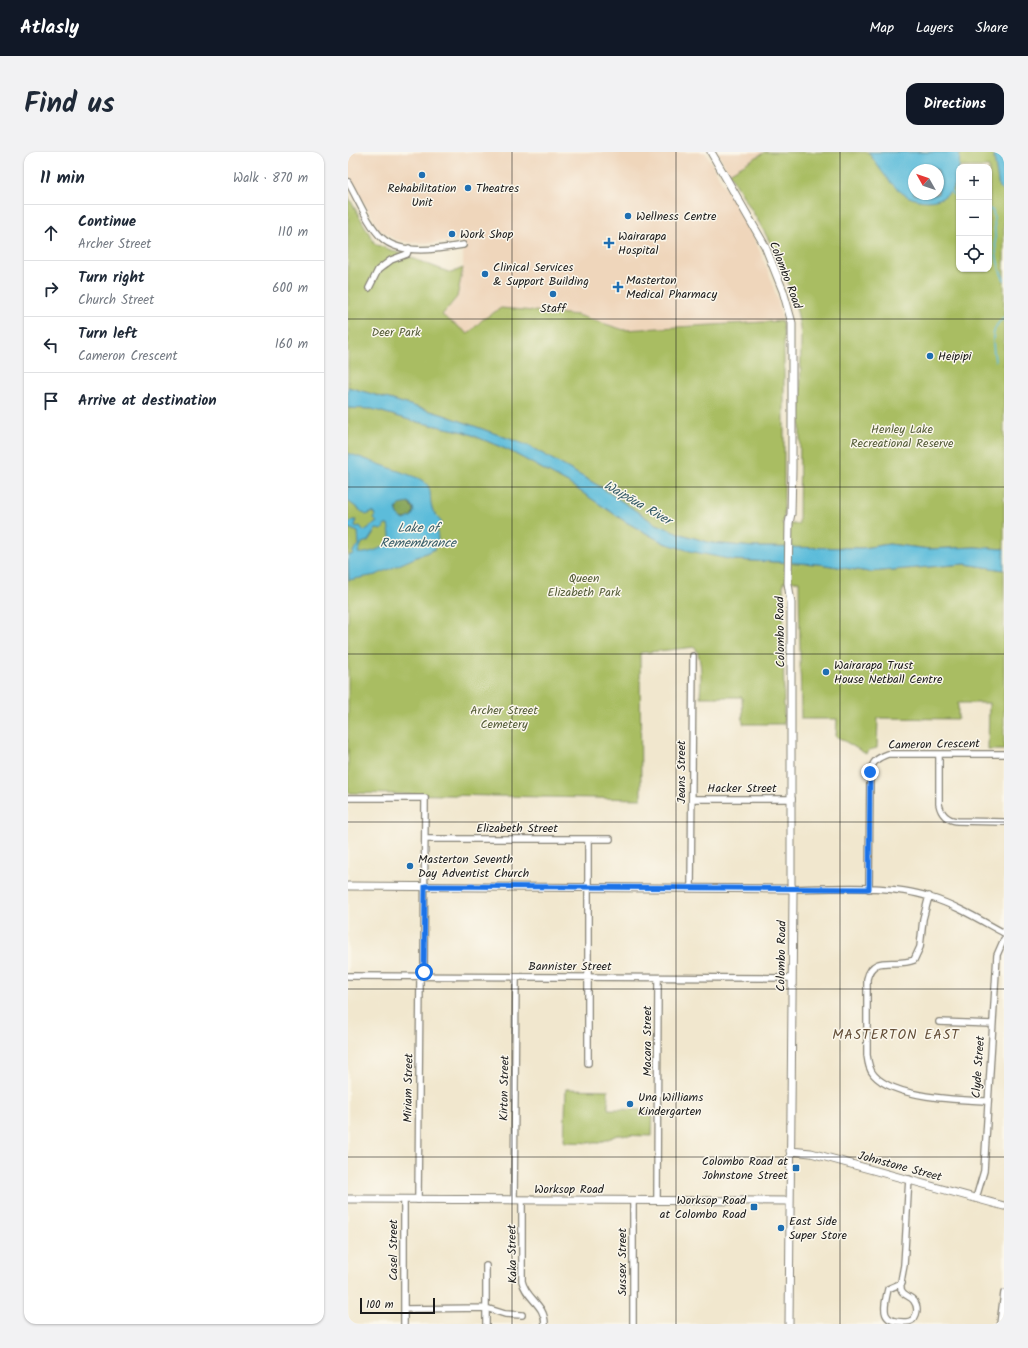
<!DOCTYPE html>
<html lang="en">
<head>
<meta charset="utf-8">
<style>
  :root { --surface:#fff; --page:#f2f2f3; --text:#1f2937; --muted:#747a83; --line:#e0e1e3; --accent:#111827 }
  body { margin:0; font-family:Kalam,sans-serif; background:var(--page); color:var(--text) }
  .controls { position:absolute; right:12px; top:12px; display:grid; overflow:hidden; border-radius:8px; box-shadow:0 1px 3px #0004 }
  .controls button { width:36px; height:36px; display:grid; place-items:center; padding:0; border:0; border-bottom:1px solid var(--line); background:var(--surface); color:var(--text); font:20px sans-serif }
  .compass { position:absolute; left:560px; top:12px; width:36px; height:36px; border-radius:50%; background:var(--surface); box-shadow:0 1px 3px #0004; rotate:310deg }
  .scale { position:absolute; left:12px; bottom:10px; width:75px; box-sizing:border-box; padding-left:4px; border:2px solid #1c1c1c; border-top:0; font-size:11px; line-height:14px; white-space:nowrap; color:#1c1c1c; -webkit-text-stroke:3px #fbf7ec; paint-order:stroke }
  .stop { position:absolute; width:12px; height:12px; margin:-9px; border:3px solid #1a73e8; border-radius:50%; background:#fff }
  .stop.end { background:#1a73e8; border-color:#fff; box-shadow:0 1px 4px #0008 }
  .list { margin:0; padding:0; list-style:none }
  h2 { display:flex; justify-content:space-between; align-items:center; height:52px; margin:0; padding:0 16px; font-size:17px }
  h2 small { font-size:13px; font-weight:400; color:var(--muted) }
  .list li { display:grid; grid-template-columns:26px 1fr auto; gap:12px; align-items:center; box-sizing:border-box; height:56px; padding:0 16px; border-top:1px solid var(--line) }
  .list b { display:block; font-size:15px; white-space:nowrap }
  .list p { margin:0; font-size:13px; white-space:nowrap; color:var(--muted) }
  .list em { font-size:13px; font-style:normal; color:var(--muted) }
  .icon { flex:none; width:22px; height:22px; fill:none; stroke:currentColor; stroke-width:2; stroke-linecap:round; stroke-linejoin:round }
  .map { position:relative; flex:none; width:656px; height:1172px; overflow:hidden; border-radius:12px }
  header { display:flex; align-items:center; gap:24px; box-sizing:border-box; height:56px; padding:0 20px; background:var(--accent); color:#fff }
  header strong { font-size:19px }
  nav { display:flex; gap:22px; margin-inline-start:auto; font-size:14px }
  .intro { display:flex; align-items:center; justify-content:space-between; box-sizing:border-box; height:96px; padding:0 24px }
  h1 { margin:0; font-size:28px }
  .button { padding:10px 18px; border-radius:12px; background:var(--accent); color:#fff; font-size:14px; font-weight:700 }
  main { display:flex; gap:24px; padding:0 24px }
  aside { flex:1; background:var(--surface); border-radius:12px; box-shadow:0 1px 3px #0004 }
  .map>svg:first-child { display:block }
  .built { fill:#efd6bb }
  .green { fill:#a9bd62; stroke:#626c3f; fill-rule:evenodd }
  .forest { fill:#86a458; stroke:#51603a }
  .water { fill:#5cbcda; stroke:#3c6c7b; fill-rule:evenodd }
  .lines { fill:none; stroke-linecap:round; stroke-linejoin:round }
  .stream { stroke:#5cbcda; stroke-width:1.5 }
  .minor-casing { stroke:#868275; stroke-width:8 }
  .tertiary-casing { stroke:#868275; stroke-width:9 }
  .minor { stroke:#fff; stroke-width:5.5 }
  .tertiary { stroke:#fff; stroke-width:7 }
  .route { stroke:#1a73e8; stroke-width:5 }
  .grid { fill:none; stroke:#1c1c1c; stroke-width:1; stroke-opacity:0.55 }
  .poi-dot { fill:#1f6fb2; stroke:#fbf7ec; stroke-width:1.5 }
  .labels { text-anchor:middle; stroke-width:3; stroke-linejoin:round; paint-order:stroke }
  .poi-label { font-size:12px; fill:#1c1c1c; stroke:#fbf7ec; text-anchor:start }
  .street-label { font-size:12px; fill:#1c1c1c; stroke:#fbf7ec }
  .park-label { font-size:12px; fill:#545c38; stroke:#fbf7ec }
  .water-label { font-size:13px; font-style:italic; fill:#365c68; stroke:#fbf7ec }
  .quarter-label { font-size:14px; letter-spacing:1px; fill:#644f38; stroke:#fbf7ec }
</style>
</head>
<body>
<header>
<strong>Atlasly</strong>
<nav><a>Map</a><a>Layers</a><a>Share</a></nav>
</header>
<div class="intro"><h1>Find us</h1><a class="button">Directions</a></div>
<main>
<aside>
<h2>11 min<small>Walk · 870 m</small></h2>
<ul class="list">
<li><svg class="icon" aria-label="ahead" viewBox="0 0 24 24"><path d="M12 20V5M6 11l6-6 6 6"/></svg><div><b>Continue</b><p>Archer Street</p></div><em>110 m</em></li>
<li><svg class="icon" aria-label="right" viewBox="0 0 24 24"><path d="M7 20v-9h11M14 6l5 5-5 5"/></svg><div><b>Turn right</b><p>Church Street</p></div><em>600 m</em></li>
<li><svg class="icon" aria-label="left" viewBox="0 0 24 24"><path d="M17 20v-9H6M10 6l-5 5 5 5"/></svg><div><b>Turn left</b><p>Cameron Crescent</p></div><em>160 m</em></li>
<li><svg class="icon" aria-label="arrive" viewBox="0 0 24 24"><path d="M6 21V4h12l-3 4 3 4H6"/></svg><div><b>Arrive at destination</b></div></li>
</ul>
</aside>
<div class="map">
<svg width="656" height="1172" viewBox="0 0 656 1172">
  <rect width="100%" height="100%" fill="#fbf7ec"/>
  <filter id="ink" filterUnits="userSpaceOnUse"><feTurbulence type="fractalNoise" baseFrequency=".025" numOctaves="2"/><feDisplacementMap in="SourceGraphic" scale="8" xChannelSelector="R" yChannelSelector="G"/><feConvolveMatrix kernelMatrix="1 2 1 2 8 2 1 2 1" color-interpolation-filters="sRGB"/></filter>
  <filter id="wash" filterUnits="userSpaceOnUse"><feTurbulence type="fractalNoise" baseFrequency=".012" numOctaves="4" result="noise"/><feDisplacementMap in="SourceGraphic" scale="16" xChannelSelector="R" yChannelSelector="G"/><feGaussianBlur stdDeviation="0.9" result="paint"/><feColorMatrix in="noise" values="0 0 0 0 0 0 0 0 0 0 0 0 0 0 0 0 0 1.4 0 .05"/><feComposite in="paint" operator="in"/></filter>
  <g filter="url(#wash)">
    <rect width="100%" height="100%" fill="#f1e7ce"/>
    <path class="built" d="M0 0H357L406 86 421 121 430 150 434 169 276 178 229 163 134 168 120 182 94 164 109 145 115 116V88L88 91H63L46 87 31 77 0 22Z
      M370 0H417L381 21Z"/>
    <path class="green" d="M417 0H656V397L627 395 581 397 541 392 515 396 405 395 363 391 333 382 306 371 251 334 181 294 96 263 0 235V44L27 92 103 121 115 116 109 145 94 163 120 182 134 168 153 156 229 163 276 178 434 169 436 185V365L434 372H451L453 186C449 127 411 70 381 21ZM611 15H641V117H611ZM566 18H590V42H566Z
      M0 256 24 257 65 269 117 280 160 298 220 331 278 370 316 391 385 408 471 412 521 420 617 412 656 418V598H640L641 551H610V567L530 566 529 596 521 598 518 602 488 584 489 567H453L451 429 435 430 436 572H395L394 545H352C353 529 355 509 347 495L292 501 293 647 0 641Z
      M218 937 260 938V957L305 958 304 984 269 983 251 991 216 990Z"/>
    <path class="forest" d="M49 359a8 8 0 1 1 16 0a8 8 0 1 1-16 0Z"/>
    <path class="water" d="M520 0H612C611 9 612 19 609 28 603 49 580 53 561 45 544 37 531 15 520 0ZM566 18H590V42H566Z
      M645 0H656V41L651 36Z
      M0 235 96 263 181 294 251 334 306 371 333 382 363 391 405 395 515 396 541 392 581 397 627 395 656 397V418L617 412 521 420 471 412 385 408 342 399 316 391 278 370 220 331 160 298 117 280 65 269 24 257 0 256Z
      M0 301 70 326C87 335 80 341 84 356 85 361 91 367 94 371L89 377 90 388 87 397 28 423 1 428 0 404 5 402V399L11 393 10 380 0 376V372L5 368H8L7 375 12 374 16 379 29 370 26 367 28 363 25 360 18 363 0 349ZM61 351 65 355 66 360 63 365 56 368 50 363 48 357 51 353ZM37 373H40C41 377 43 385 42 389 40 395 17 403 10 401L14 391 20 389 28 377 34 378Z"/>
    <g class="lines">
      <path class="stream" d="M603 40 605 43
        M609 46 611 48
        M641 57 645 59C649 84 644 103 656 128
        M647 209C645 192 641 176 656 166"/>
    </g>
  </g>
  <g filter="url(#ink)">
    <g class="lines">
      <defs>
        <path id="minor" d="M0 30C10 47 20 73 34 86 53 104 92 97 115 93
          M21 136 30 118 43 108 59 102 61 96
          M591 602V652C593 662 599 668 609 669L656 670
          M0 646H77L76 824
          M344 647H444
          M77 687H262
          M343 736 345 504
          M444 737C484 736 544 732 581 745 608 753 632 768 656 781
          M521 737 522 620C525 609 529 606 540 602H656
          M581 744 575 767 572 795 566 808C547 816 525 801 519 827V903C520 910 521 918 526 923 546 946 611 948 639 949
          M0 824 443 826
          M591 870 644 872
          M240 911V687
          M628 1046 636 1019 649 803 656 787
          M56 1048V1172
          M70 1048 72 824
          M166 1048 168 825
          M174 1048V1129C178 1147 197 1152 197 1172
          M309 1049 310 826
          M138 1114V1156L157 1162 174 1163
          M554 1131 540 1137C536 1156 531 1171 558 1170 568 1170 572 1157 566 1149 563 1144 555 1144 553 1137 552 1130 555 1120 556 1113 558 1084 559 1056 561 1027
          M56 1157 138 1156V1172
          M285 1172V1048
          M652 1172 656 1141"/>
        <path id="tertiary" d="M363 0 417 94 435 139 444 171V317L443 362 441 371 440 431 443 451V732L445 741 441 1172
          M0 734 444 737
          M442 999 463 1001 656 1054
          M0 1047 442 1049"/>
      </defs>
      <use href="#minor" class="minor-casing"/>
      <use href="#tertiary" class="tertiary-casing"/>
      <use href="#minor" class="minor"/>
      <use href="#tertiary" class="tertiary"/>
    </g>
  </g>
  <g class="lines" filter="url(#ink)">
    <path class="route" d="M76 820 77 734 521 737 522 620"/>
  </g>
  <path class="grid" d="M164 0V1172M328 0V1172M492 0V1172M0 167H656M0 335H656M0 502H656M0 670H656M0 837H656M0 1005H656"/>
  <g class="poi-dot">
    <circle cx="74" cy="23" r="4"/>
    <circle cx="120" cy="36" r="4"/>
    <circle cx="280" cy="64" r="4"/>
    <circle cx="104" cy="82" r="4"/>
    <path d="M259 85h4v4h4v4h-4v4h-4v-4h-4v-4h4z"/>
    <circle cx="137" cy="122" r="4"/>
    <path d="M268 129h4v4h4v4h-4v4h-4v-4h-4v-4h4z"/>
    <circle cx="205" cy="142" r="4"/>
    <circle cx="582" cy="204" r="4"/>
    <circle cx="478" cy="520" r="4"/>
    <circle cx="62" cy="714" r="4"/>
    <circle cx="282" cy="952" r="4"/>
    <rect x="444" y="1012" width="8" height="8" rx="2"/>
    <rect x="402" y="1051" width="8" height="8" rx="2"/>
    <circle cx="433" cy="1076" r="4"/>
  </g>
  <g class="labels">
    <g class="poi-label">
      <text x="74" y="40" text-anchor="middle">Rehabilitation<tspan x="74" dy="14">Unit</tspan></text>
      <text x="128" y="40">Theatres</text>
      <text x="288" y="68">Wellness Centre</text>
      <text x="112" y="86">Work Shop</text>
      <text x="270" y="88">Wairarapa<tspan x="270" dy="14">Hospital</tspan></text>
      <text x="145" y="119">Clinical Services<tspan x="145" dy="14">&amp; Support Building</tspan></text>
      <text x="278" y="132">Masterton<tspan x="278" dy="14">Medical Pharmacy</tspan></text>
      <text x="205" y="160" text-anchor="middle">Staff</text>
      <text x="590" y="208">Heipipi</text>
      <text x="486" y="517">Wairarapa Trust<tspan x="486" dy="14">House Netball Centre</tspan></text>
      <text x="70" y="711">Masterton Seventh<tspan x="70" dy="14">Day Adventist Church</tspan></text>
      <text x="290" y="949">Una Williams<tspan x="290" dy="14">Kindergarten</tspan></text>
      <text x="440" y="1013" text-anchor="end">Colombo Road at<tspan x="440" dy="14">Johnstone Street</tspan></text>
      <text x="398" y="1052" text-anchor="end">Worksop Road<tspan x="398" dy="14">at Colombo Road</tspan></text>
      <text x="441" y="1073">East Side<tspan x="441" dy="14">Super Store</tspan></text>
    </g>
    <g class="street-label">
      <text transform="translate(438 123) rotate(69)" y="4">Colombo Road</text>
      <text transform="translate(432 480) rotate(-91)" y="4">Colombo Road</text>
      <text transform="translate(586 592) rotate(-1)" y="4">Cameron Crescent</text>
      <text transform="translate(333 620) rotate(-90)" y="4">Jeans Street</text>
      <text x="394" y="640">Hacker Street</text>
      <text x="169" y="680">Elizabeth Street</text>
      <text transform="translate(433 804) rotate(-89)" y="4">Colombo Road</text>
      <text x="222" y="818">Bannister Street</text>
      <text transform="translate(299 889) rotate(-90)" y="4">Macara Street</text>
      <text transform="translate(630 915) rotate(-86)" y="4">Clyde Street</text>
      <text transform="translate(60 936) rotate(-89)" y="4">Miriam Street</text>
      <text transform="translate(156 936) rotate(-89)" y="4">Kirton Street</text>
      <text transform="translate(552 1014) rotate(15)" y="4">Johnstone Street</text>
      <text x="221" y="1041">Worksop Road</text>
      <text transform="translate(45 1098) rotate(-90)" y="4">Casel Street</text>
      <text transform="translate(164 1102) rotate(-91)" y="4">Kaka Street</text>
      <text transform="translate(274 1110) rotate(-90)" y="4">Sussex Street</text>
    </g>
    <g class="park-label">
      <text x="48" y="184">Deer Park</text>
      <text x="554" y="281">Henley Lake<tspan x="554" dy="14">Recreational Reserve</tspan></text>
      <text x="236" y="430">Queen<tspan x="236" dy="14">Elizabeth Park</tspan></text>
      <text x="156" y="562">Archer Street<tspan x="156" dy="14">Cemetery</tspan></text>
    </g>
    <g class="water-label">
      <text transform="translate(290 350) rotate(30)" y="5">Waipōua River</text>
      <text x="70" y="380">Lake of<tspan x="70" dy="15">Remembrance</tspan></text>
    </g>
    <g class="quarter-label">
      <text x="548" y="887">MASTERTON EAST</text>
    </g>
  </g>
</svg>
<div class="controls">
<button>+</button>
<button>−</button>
<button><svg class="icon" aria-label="locate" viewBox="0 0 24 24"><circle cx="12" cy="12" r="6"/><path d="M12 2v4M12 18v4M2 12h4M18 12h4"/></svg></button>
</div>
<svg class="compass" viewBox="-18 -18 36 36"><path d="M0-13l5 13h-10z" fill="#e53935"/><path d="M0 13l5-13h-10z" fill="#747a83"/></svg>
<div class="scale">100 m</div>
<div class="stop" style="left:76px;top:820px"></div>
<div class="stop end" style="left:522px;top:620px"></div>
</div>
</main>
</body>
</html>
